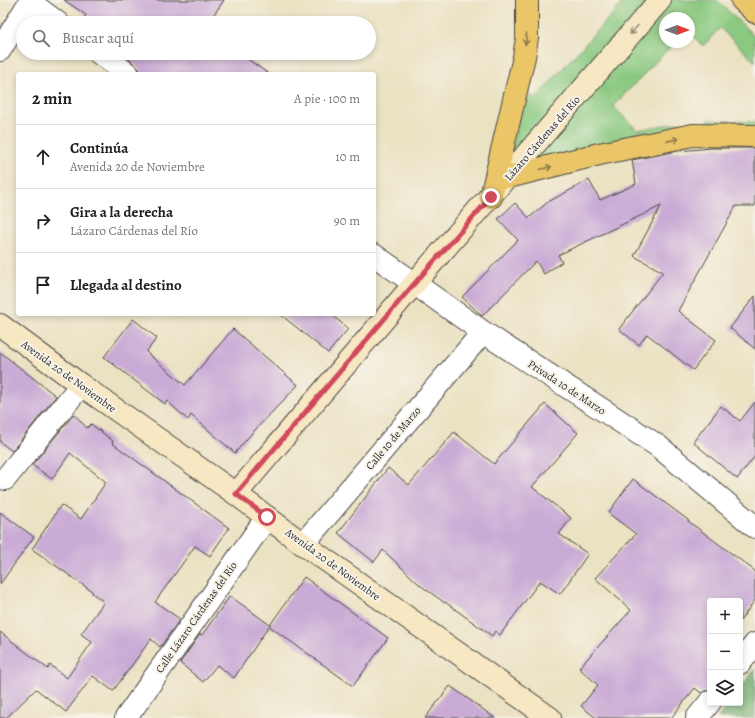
<!DOCTYPE html>
<html lang="es">
<head>
<meta charset="utf-8">
<style>
  :root { --surface:#fff; --page:#f2f2f2; --text:#202124; --muted:#757577; --line:#e0e0e0 }
  body { margin:0; font-family:Alegreya,serif; background:var(--page); color:var(--text) }
  .controls { position:absolute; right:12px; bottom:12px; display:grid; overflow:hidden; border-radius:4px; box-shadow:0 2px 6px #0003 }
  .controls button { width:36px; height:36px; display:grid; place-items:center; padding:0; border:0; border-bottom:1px solid var(--line); background:var(--surface); color:var(--text); font:20px sans-serif }
  .compass { position:absolute; left:659px; top:12px; width:36px; height:36px; border-radius:50%; background:var(--surface); box-shadow:0 2px 6px #0003; rotate:90deg }
  .stop { position:absolute; width:12px; height:12px; margin:-9px; border:3px solid #d1495b; border-radius:50%; background:#fff }
  .stop.end { background:#d1495b; border-color:#fff; box-shadow:0 1px 4px #0008 }
  .list { margin:0; padding:0; list-style:none }
  h2 { display:flex; justify-content:space-between; align-items:center; height:52px; margin:0; padding:0 16px; font-size:17px }
  h2 small { font-size:13px; font-weight:400; color:var(--muted) }
  .list li { display:grid; grid-template-columns:26px 1fr auto; gap:12px; align-items:center; box-sizing:border-box; height:64px; padding:0 16px; border-top:1px solid var(--line) }
  .list b { display:block; font-size:15px; white-space:nowrap }
  .list p { margin:0; font-size:13px; white-space:nowrap; color:var(--muted) }
  .list em { font-size:13px; font-style:normal; color:var(--muted) }
  .icon { flex:none; width:22px; height:22px; fill:none; stroke:currentColor; stroke-width:2; stroke-linecap:round; stroke-linejoin:round }
  .map { position:relative; flex:none; width:755px; height:718px; overflow:hidden }
  .search { position:absolute; background:var(--surface); box-shadow:0 2px 6px #0003; left:16px; top:16px; width:360px; height:44px; display:flex; align-items:center; gap:10px; box-sizing:border-box; padding:0 14px; border-radius:22px; color:var(--muted); font-size:15px }
  .panel { position:absolute; background:var(--surface); box-shadow:0 2px 6px #0003; left:16px; top:72px; width:360px; height:244px; border-radius:4px }
  .map>svg:first-child { display:block }
  .green { fill:#8ac980; stroke:#5a7a56 }
  .forest { fill:#6fad6e; stroke:#4d6c4c }
  .building { fill:#caabd6 }
  .lines { fill:none; stroke-linecap:round; stroke-linejoin:round }
  .street-casing { stroke:#484642; stroke-width:24 }
  .secondary-casing { stroke:#484642; stroke-width:24 }
  .primary-casing { stroke:#484642; stroke-width:24 }
  .street { stroke:#fff; stroke-width:22 }
  .secondary { stroke:#f7e8c3; stroke-width:22 }
  .primary { stroke:#ebc669; stroke-width:22 }
  .oneway { stroke:#918a77 }
  .oneway2 { stroke:#8b784a }
  .route { stroke:#d1495b; stroke-width:5 }
  .labels { text-anchor:middle; stroke-width:4; stroke-linejoin:round; paint-order:stroke }
  .street-label { font-size:11px; fill:#2b2b2b; stroke:#f7f3e8 }
</style>
</head>
<body>
<div class="map">
<svg width="755" height="718" viewBox="0 0 755 718">
  <rect width="100%" height="100%" fill="#f7f3e8"/>
  <filter id="ink" filterUnits="userSpaceOnUse"><feTurbulence type="fractalNoise" baseFrequency=".025" numOctaves="2"/><feDisplacementMap in="SourceGraphic" scale="8" xChannelSelector="R" yChannelSelector="G"/><feConvolveMatrix kernelMatrix="1 2 1 2 8 2 1 2 1" color-interpolation-filters="sRGB"/></filter>
  <filter id="wash" filterUnits="userSpaceOnUse"><feTurbulence type="fractalNoise" baseFrequency=".012" numOctaves="4" result="noise"/><feDisplacementMap in="SourceGraphic" scale="16" xChannelSelector="R" yChannelSelector="G"/><feGaussianBlur stdDeviation="0.9" result="paint"/><feColorMatrix in="noise" values="0 0 0 0 0 0 0 0 0 0 0 0 0 0 0 0 0 1.4 0 .05"/><feComposite in="paint" operator="in"/></filter>
  <g filter="url(#wash)">
    <rect width="100%" height="100%" fill="#ebe2c3"/>
    <path class="green" d="M625 0H717L755 37V62L720 28 703 46 689 32V18H665V42H675L613 106 637 130 681 122 683 128 539 163 510 159 523 88 535 99Z
      M708 120 754 122 755 121V129L708 127Z"/>
    <path class="forest" d="M755 669V718H718L729 703H740V689Z"/>
    <g id="blocks">
      <path class="building" d="M64 0H224L208 23H81L86 15Z
        M132 53H239L269 74H140L139 69 128 58Z
        M712 148H755V206H736L678 311 716 340 693 370 647 334 639 345 619 329 663 272 634 256 661 206 558 255 562 262 544 274 536 261 482 316 462 297 518 240 498 219 515 203 529 218 548 202 589 180 600 200 636 184 632 160 678 151Z
        M755 296V349L730 328Z
        M280 314H331L348 329 328 353Z
        M133 319 157 338 146 352 185 385 233 329 298 385 251 434 235 453 191 415 188 420 167 401 165 404 104 357Z
        M0 352 56 396 12 451 0 442Z
        M755 402V456L737 479 693 442 721 406 740 421Z
        M545 404 578 433 532 487 571 518 559 534 588 554 560 594 540 581 500 635 495 631 492 636 445 602V603L420 585 383 550 374 562 338 533 388 468 409 485 454 432 494 464Z
        M74 414 87 428 91 424 113 441 112 443 229 528 210 556 195 546 155 602 180 619 160 647 151 639 113 691 93 676 66 712 36 689 6 718H0V632L48 669 50 665 67 678 92 642 81 634 104 602 92 593 93 592 32 549 61 505 81 519 106 482 70 453 52 479 32 465Z
        M633 479 688 520V521L755 571V600L740 621V601H710V690L705 691 701 693 695 688 671 718H596L581 706 598 685 579 668 631 610 595 578 636 534 608 513Z
        M0 512 34 537 0 584Z
        M304 577 388 638 353 686 269 626 234 678 217 665 203 682 180 663 200 634 202 635 230 596 270 625Z
        M450 686 495 718H425Z"/>
    </g>
  </g>
  <g filter="url(#ink)">
    <use href="#blocks" fill-opacity="0" stroke="#484642" stroke-width="1"/>
    <g class="lines">
      <defs>
        <path id="street" d="M30 2 58 23
          M0 50 31 0
          M99 53 128 74
          M374 255 483 332 658 446 755 527
          M5 479 81 385
          M303 544 483 332
          M740 663 755 644
          M126 718 267 517
          M697 718 710 702"/>
        <path id="secondary" d="M0 325 81 385 236 494 303 544 550 718
          M236 494 414 284 660 0"/>
        <path id="primary" d="M742 0 755 12
          M508 177 599 154 693 135 755 136
          M491 197 524 57 527 38V0"/>
      </defs>
      <use href="#street" class="street-casing"/>
      <use href="#secondary" class="secondary-casing"/>
      <use href="#primary" class="primary-casing"/>
      <use href="#street" class="street"/>
      <use href="#secondary" class="secondary"/>
      <use href="#primary" class="primary"/>
    </g>
    <defs><path id="oneway-shaft" d="M-6 0H5M1.5-3L5.5 0L1.5 3" fill="none" stroke-width="1.6" stroke-linecap="round" stroke-linejoin="round"/></defs>
    <use class="oneway" href="#oneway-shaft" transform="translate(634 30) rotate(131)"/>
    <g class="oneway2">
      <use href="#oneway-shaft" transform="translate(526 39) rotate(95)"/>
      <use href="#oneway-shaft" transform="translate(673 140) rotate(-11)"/>
      <use href="#oneway-shaft" transform="translate(546 168) rotate(-14)"/>
    </g>
  </g>
  <g class="lines" filter="url(#ink)">
    <path class="route" d="M267 517 236 494 414 284 491 197"/>
  </g>
  <g class="labels">
    <g class="street-label">
      <text transform="translate(542 138) rotate(-49)" y="4">Lázaro Cárdenas del Río</text>
      <text transform="translate(69 376) rotate(36)" y="4">Avenida 20 de Noviembre</text>
      <text transform="translate(567 387) rotate(33)" y="4">Privada 10 de Marzo</text>
      <text transform="translate(393 438) rotate(-50)" y="4">Calle 10 de Marzo</text>
      <text transform="translate(333 564) rotate(36)" y="4">Avenida 20 de Noviembre</text>
      <text transform="translate(196 617) rotate(-55)" y="4">Calle Lázaro Cárdenas del Río</text>
    </g>
  </g>
</svg>
<div class="controls">
<button>+</button>
<button>−</button>
<button><svg class="icon" aria-label="layers" viewBox="0 0 24 24"><path d="M12 4l9 5-9 5-9-5zM3 14l9 5 9-5"/></svg></button>
</div>
<svg class="compass" viewBox="-18 -18 36 36"><path d="M0-13l5 13h-10z" fill="#e53935"/><path d="M0 13l5-13h-10z" fill="#757577"/></svg>
<div class="stop" style="left:267px;top:517px"></div>
<div class="stop end" style="left:491px;top:197px"></div>
<div class="search"><svg class="icon" aria-label="search" viewBox="0 0 24 24"><circle cx="10" cy="10" r="6"/><path d="M15 15l6 6"/></svg>Buscar aquí</div>
<section class="panel">
<h2>2 min<small>A pie · 100 m</small></h2>
<ul class="list">
<li><svg class="icon" aria-label="ahead" viewBox="0 0 24 24"><path d="M12 20V5M6 11l6-6 6 6"/></svg><div><b>Continúa</b><p>Avenida 20 de Noviembre</p></div><em>10 m</em></li>
<li><svg class="icon" aria-label="right" viewBox="0 0 24 24"><path d="M7 20v-9h11M14 6l5 5-5 5"/></svg><div><b>Gira a la derecha</b><p>Lázaro Cárdenas del Río</p></div><em>90 m</em></li>
<li><svg class="icon" aria-label="arrive" viewBox="0 0 24 24"><path d="M6 21V4h12l-3 4 3 4H6"/></svg><div><b>Llegada al destino</b></div></li>
</ul>
</section>
</div>
</body>
</html>
